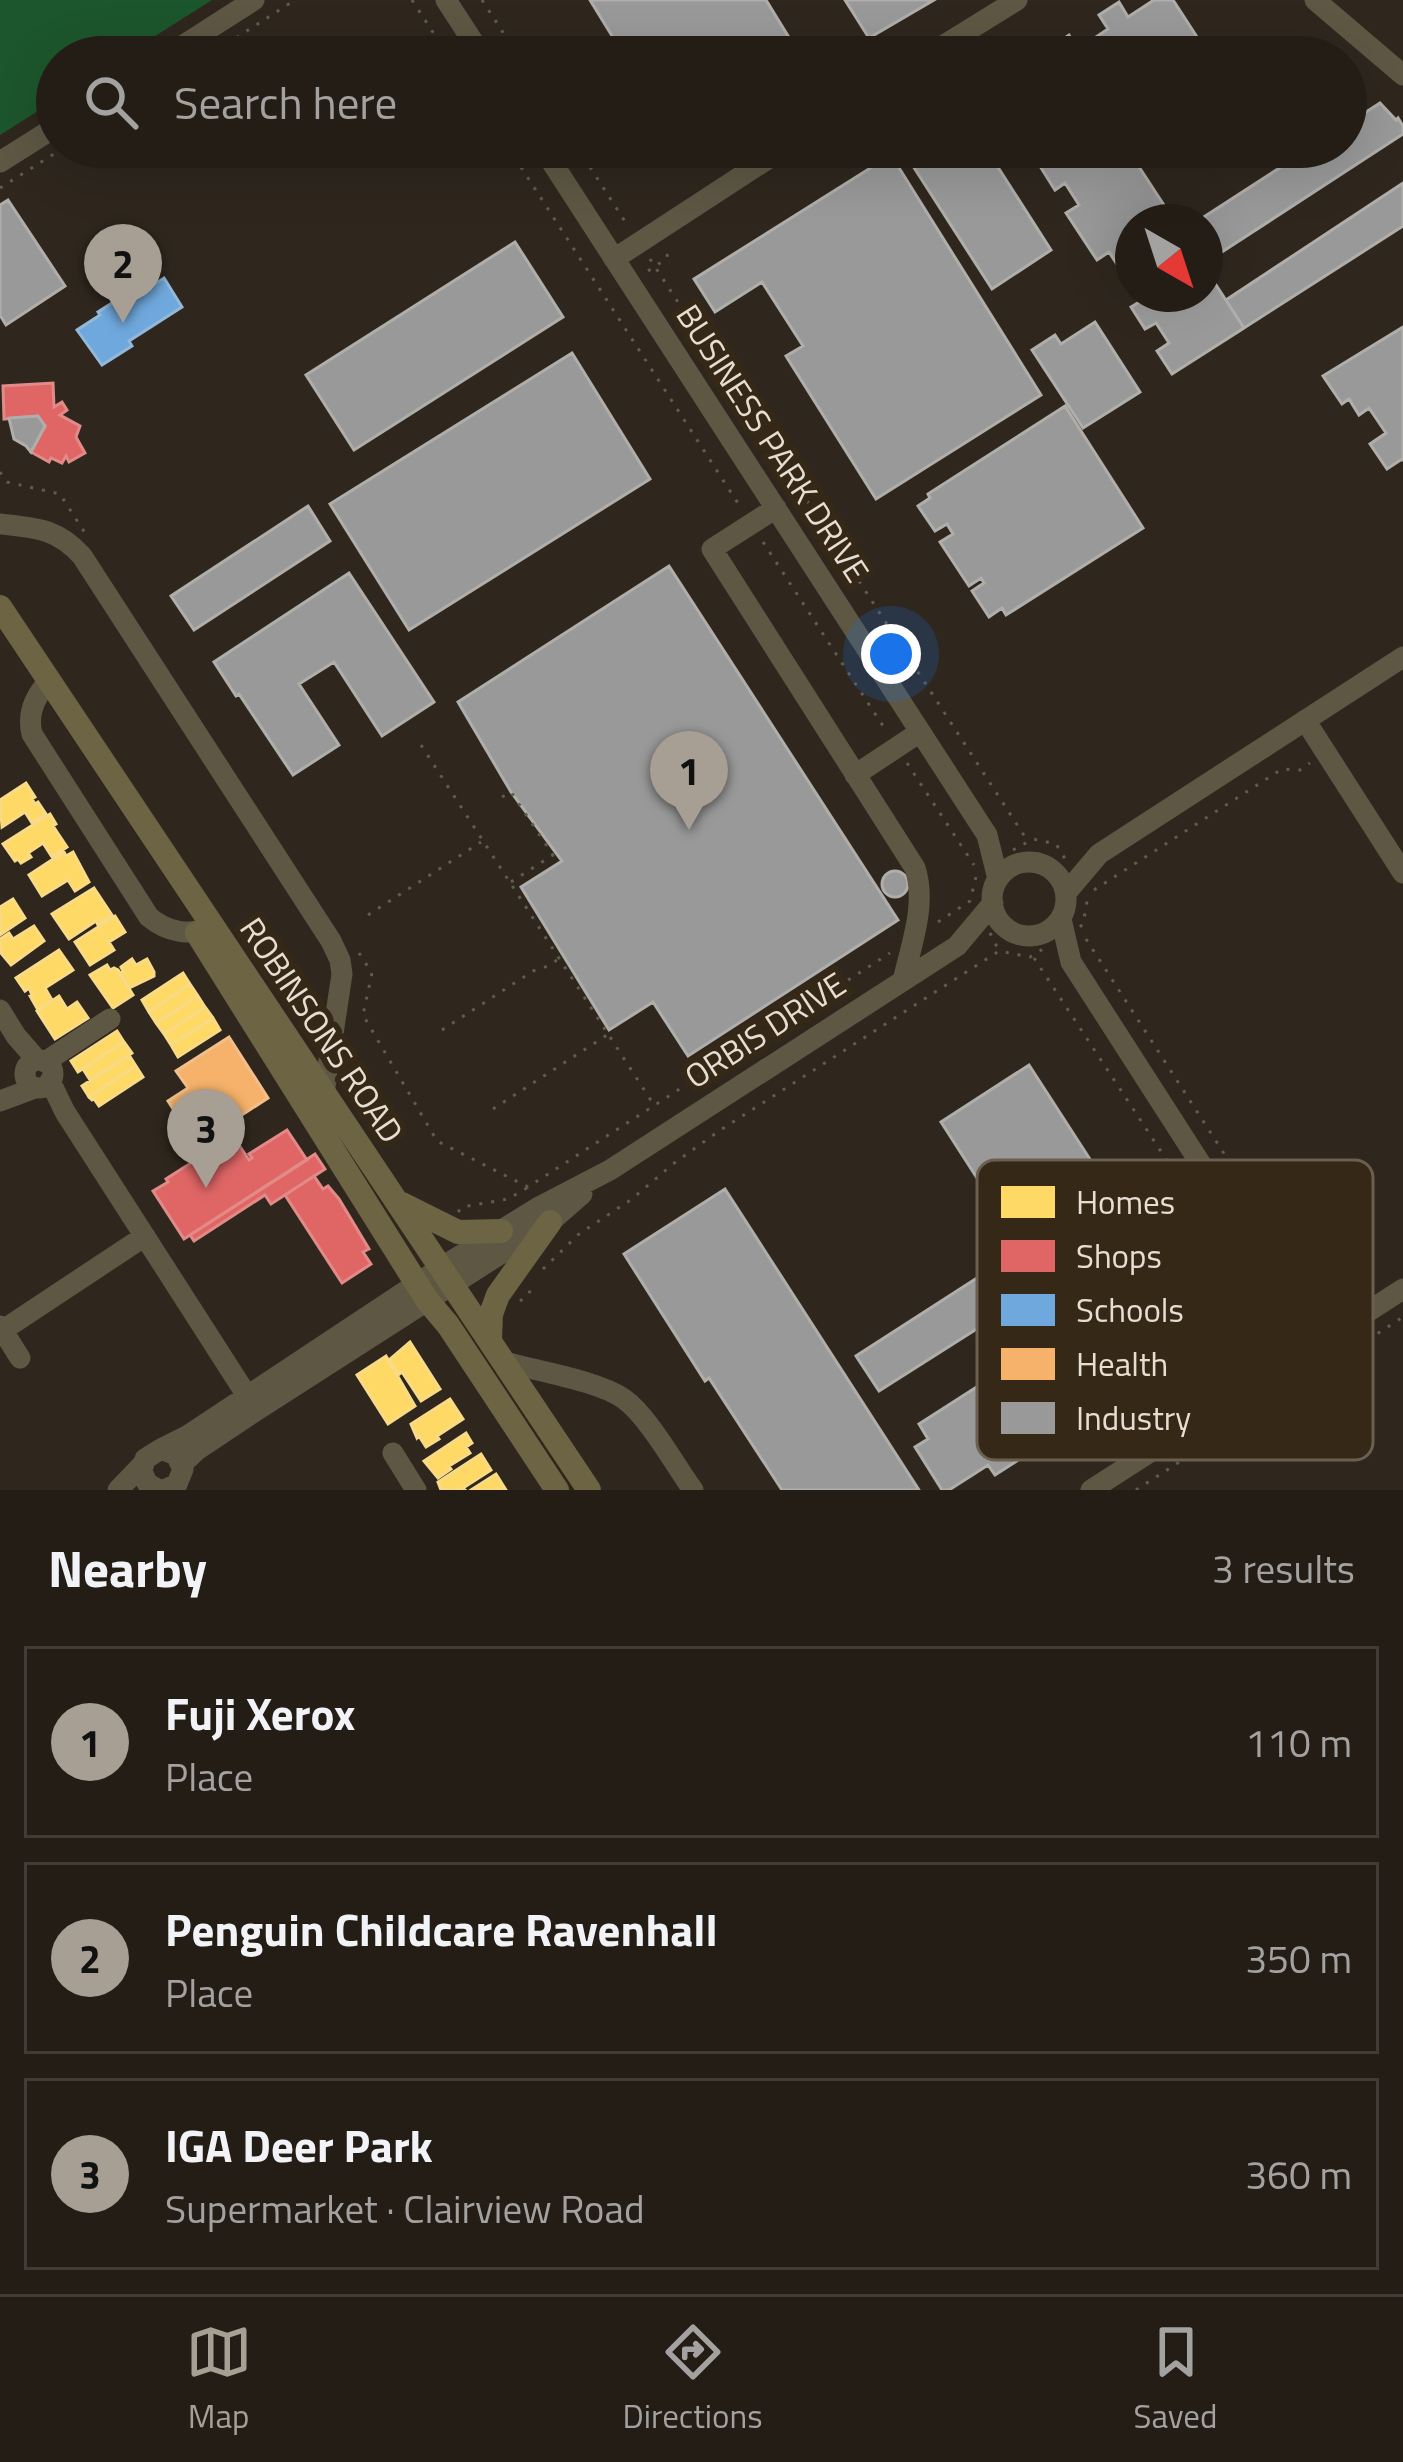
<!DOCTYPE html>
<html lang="en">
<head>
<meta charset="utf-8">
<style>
  :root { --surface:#231d16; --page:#2f2a23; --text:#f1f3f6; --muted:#a3a2a1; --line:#403b35; --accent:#a79e94 }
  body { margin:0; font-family:"Titillium Web",sans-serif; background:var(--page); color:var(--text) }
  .compass { position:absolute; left:1115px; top:204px; width:108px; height:108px; border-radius:50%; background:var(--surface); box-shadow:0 12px 48px #0002; rotate:141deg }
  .you { position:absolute; left:891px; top:654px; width:42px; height:42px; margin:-30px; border:9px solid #fff; border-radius:50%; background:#1a73e8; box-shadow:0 0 0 18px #1a73e833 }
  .badge { display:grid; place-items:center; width:78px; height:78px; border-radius:50%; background:var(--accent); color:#111; font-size:39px; font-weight:700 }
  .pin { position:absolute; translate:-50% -99px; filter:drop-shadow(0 3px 6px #0008) }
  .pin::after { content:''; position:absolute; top:63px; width:42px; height:36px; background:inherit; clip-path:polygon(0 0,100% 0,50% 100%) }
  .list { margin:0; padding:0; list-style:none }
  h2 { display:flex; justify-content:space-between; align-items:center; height:156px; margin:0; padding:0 48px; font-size:51px }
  h2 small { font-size:39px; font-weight:400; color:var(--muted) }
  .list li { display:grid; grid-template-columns:78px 1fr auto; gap:36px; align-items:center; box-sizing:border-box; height:192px; margin:0 24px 24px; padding:0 24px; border:3px solid var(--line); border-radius:0px }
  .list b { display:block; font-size:45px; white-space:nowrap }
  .list p { margin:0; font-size:39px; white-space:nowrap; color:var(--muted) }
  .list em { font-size:39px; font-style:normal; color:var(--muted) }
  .icon { flex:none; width:66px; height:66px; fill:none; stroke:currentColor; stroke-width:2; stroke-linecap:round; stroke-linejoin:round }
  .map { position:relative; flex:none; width:1403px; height:1490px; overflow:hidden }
  .search { position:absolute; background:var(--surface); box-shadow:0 12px 48px #0002; left:36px; right:36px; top:36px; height:132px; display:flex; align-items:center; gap:30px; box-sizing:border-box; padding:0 42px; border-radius:66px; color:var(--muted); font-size:45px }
  .sheet { height:804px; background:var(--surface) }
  nav { display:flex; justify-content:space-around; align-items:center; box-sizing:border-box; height:168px; border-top:3px solid var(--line); background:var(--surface); font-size:33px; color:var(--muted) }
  nav a { display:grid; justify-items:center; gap:6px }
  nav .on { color:var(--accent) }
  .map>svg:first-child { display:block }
  .green { fill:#1c562c }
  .homes { fill:#ffd966; stroke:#f8da87; stroke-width:3 }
  .shops { fill:#e06666; stroke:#e28a87; stroke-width:3 }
  .schools { fill:#6fa8dc; stroke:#93b8d9; stroke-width:3 }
  .health { fill:#f6b26b; stroke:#f2bf8a; stroke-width:3 }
  .industry { fill:#999; stroke:#b0aeaa; stroke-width:3 }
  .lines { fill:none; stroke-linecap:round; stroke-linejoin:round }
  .path { stroke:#605c4e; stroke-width:3; stroke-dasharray:3 9; stroke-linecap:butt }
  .minor { stroke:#5e5744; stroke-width:21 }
  .major { stroke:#6c6443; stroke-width:24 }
  .labels { text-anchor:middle; stroke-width:12; stroke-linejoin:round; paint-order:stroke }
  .street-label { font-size:33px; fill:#e7ded3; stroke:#362817 }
  .key { fill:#362817; stroke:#6b5f4f; stroke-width:3 }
  .key-label { font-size:33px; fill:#e7ded3 }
</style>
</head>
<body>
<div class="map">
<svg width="1403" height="1490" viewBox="0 0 1403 1490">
  <rect width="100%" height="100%" fill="#2f271e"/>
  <path class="green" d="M0 0H212L122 57H57V99L0 135Z"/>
  <path class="homes" d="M26 783 35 797 32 799 35 804 38 802 46 814 32 823 25 812 2 827 0 800Z
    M50 814 56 824 53 826 67 847 52 857 43 843 28 853 31 857 21 863 18 859 15 861 3 844Z
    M64 852 66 856 73 852 89 882 75 891 68 880 42 896 29 875Z
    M94 888 112 915 98 925 96 921 69 939 52 914Z
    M13 899 25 918 0 935V907Z
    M115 916 125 932 109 942 114 950 90 965 75 942Z
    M34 926 44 941 11 965 1 953 0 939 9 933 13 939Z
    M59 950 73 970 45 988 52 1000 38 1010 30 996 32 995 29 988 25 991 16 978Z
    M132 959 136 965 147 959 154 972V976L129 988 120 974 123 971 121 967Z
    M107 965 110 970 114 968 118 970 133 995 113 1008 90 975Z
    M183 973 190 984 149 1012 142 1000Z
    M190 984 198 996 156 1023 149 1012Z
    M59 996 67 1009 77 1002 88 1018 55 1039 37 1011Z
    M198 996 205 1007 164 1034 156 1023Z
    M205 1007 213 1018 171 1045 164 1034Z
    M213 1018 220 1030 178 1057 171 1045Z
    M117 1031 124 1042 78 1072 71 1061Z
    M124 1042 132 1053 90 1080 83 1069Z
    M129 1055 136 1066 89 1097 82 1086Z
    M136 1066 143 1077 99 1106 94 1099 92 1100 89 1097Z
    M410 1342 440 1389 421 1401 402 1372 398 1375 389 1360Z
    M386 1356 415 1406 388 1424 357 1375Z
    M450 1399 463 1419 437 1436 439 1439 426 1447 419 1436 417 1438 411 1424Z
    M466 1433 472 1443 466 1447 470 1453 449 1466 451 1469 438 1478 424 1461Z
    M481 1454 491 1470 463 1488 465 1490H441L438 1482Z
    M496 1474 506 1490H471Z"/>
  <path class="shops" d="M53 383 54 407 62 402 67 410 60 415 80 426 76 437 85 453 69 462 66 456 62 463 51 458 49 462 31 452 45 426 38 416 4 419 3 386Z
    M287 1130 307 1160 184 1239 153 1191 168 1182 166 1179 233 1136 249 1160 252 1158 249 1154Z
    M315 1154 325 1169 271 1204 265 1195 194 1241 190 1235Z
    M314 1176 323 1189 328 1186 339 1199 369 1249 363 1252 371 1264 342 1283 285 1195Z"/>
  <path class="schools" d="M164 278 182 307 129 341 132 346 102 365 77 330 100 315 98 312 149 279 153 285Z"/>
  <path class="health" d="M229 1037 268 1098 196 1145 168 1101 188 1088 176 1071Z"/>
  <path class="industry" d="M590 0H766L801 57H625Z
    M845 0H934L869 38Z
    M1154 0H1173L1210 57H1070L1060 41 1069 35 1078 49 1108 29 1099 15 1119 2 1128 17Z
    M1380 103 1396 120 1398 118 1403 126V134L1205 263V222H1196L1312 147H1346V125Z
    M913 147H985L1051 250 992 289 904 152Z
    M1028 147H1126L1175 222H1133V289L1109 252 1097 260 1066 213 1079 205 1065 183 1055 190Z
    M891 155 1041 395 876 499 786 356 803 346 762 282 715 312 694 279Z
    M1403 183V226L1244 328 1226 300Z
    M8 200 65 286 6 325 0 315V205Z
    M515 242 563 317 354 450 306 375Z
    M1205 268 1244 328 1172 374 1157 351 1169 343 1156 323 1145 329 1131 307 1141 301 1136 294H1205Z
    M1095 322 1140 392 1083 428 1032 350 1055 335 1061 344Z
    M1403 327V461L1402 459 1387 469 1370 444 1386 433 1369 408 1359 415 1349 399 1342 404 1323 376Z
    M572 353 650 479 409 630 330 504Z
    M1065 406 1143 528 1006 615 1002 608 989 617 972 591 984 583 981 578 969 586 940 542 953 534 947 524 935 531 918 506 930 498 928 494Z
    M38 416 45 426 31 452 26 446 14 439 9 418Z
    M308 506 330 541 194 630 171 596Z
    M669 566 898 920 688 1056 653 1002 609 1030 521 887 562 861 511 792 458 702Z
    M349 573 434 702 382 736 334 662 299 684 339 745 293 775 239 694 236 696 214 662Z
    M882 884a13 13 0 1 1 26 0a13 13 0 1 1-26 0Z
    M1029 1065 1223 1365 1134 1422 941 1122Z
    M725 1189 919 1490H782L709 1378 705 1381 624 1254Z
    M1022 1249 1046 1285 879 1391 856 1356Z
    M1014 1363 1026 1381 1039 1373 1073 1425 995 1475 988 1465 949 1490H942L915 1447 928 1439 919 1424Z"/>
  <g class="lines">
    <path class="path" d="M412 0 449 57
      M482 0 519 57
      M206 57 295 0
      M508 147 741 508
      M577 147 628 226
      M0 188 65 147
      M650 259 1027 840
      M648 271 666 259 668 253
      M0 472 7 482 60 494 85 533
      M763 542 885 729
      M421 745 654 1105
      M907 763 974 865
      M502 797 511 792 553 855
      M1013 850 1033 839 1056 844 1067 862
      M511 882 556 853
      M1094 890 1282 769 1300 770 1310 763
      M368 915 481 842
      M938 922 970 901 977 873
      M1080 927 1083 924 1088 896
      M990 933 999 951
      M1086 939 1315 1295 1338 1301 1341 1305
      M359 953 372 973 363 1015 437 1141 528 1187 890 953
      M1034 958 1277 1328 1270 1349 1273 1353
      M442 1030 533 971 548 966 563 956
      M493 1109 607 1035
      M458 1212 462 1207 508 1199 527 1188
      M543 1269 579 1234 632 1199 673 1164 719 1131 999 951 1030 957 1046 947
      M520 1301 529 1294 531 1286
      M1136 1490 1403 1317"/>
    <path class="minor" d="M446 0 483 57
      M1315 0 1403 75
      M165 57 254 0
      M925 57 1017 0
      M542 147 987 835 998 879
      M0 162 57 126
      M614 259 786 147
      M776 508 712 549 915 868C927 904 911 945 903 981
      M0 524C36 528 57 528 82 556L331 941 340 960 342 974 324 1093
      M49 681C35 696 27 714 32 734L149 917C167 932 190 937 211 926
      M1305 720 1403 873
      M855 775 920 732
      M992 899a37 37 0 1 1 74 0a37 37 0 1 1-74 0Z
      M1066 893 1099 854 1403 657
      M1061 919 1071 962 1317 1345
      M0 1010 16 1036 37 1060
      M25 1074a14 14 0 1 1 28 0a14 14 0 1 1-28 0Z
      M45 1062 110 1019
      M50 1081 65 1112 253 1405
      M0 1101 35 1088
      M0 1326 20 1358
      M3 1330 145 1236
      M505 1362C537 1371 599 1381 624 1399 648 1416 675 1465 693 1490
      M161 1449 187 1436 442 1267 539 1207 610 1170 957 946 993 903
      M393 1453 416 1490
      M182 1464 197 1450 257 1410 550 1222 582 1194
      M118 1490 143 1464
      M159 1490 147 1483 142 1471 145 1459 161 1449 176 1455 183 1469 177 1484 164 1490
      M1091 1490 1403 1289"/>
    <path class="major" d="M0 607 589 1490
      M197 933 427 1300 448 1325 557 1490
      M402 1204 458 1232 501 1231
      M490 1339 491 1314 498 1295 550 1222"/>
  </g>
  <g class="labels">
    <g class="street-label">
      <text transform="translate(773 443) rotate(57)" y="12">BUSINESS PARK DRIVE</text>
      <text transform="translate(322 1030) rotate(56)" y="12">ROBINSONS ROAD</text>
      <text transform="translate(765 1030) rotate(-33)" y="12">ORBIS DRIVE</text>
    </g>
  </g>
  <rect x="977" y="1160" width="396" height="300" rx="18" class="key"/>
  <rect x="1001" y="1186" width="54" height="32" fill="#ffd966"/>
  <rect x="1001" y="1240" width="54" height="32" fill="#e06666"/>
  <rect x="1001" y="1294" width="54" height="32" fill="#6fa8dc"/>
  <rect x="1001" y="1348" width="54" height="32" fill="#f6b26b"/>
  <rect x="1001" y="1402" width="54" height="32" fill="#999"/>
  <g class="key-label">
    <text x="1076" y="1214">Homes</text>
    <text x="1076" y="1268">Shops</text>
    <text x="1076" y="1322">Schools</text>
    <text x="1076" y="1376">Health</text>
    <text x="1076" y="1430">Industry</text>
  </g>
</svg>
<svg class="compass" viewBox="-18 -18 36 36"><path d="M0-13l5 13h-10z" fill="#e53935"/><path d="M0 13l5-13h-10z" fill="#a3a2a1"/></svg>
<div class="you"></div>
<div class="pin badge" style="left:689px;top:830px">1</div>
<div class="pin badge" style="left:123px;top:323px">2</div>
<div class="pin badge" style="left:206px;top:1188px">3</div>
<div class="search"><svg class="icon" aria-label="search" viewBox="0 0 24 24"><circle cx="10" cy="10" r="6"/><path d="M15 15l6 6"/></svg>Search here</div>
</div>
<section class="sheet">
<h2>Nearby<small>3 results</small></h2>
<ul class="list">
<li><span class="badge">1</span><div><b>Fuji Xerox</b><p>Place</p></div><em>110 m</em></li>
<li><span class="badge">2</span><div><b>Penguin Childcare Ravenhall</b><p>Place</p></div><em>350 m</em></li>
<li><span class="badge">3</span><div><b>IGA Deer Park</b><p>Supermarket · Clairview Road</p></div><em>360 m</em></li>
</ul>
</section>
<nav>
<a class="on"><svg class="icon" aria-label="map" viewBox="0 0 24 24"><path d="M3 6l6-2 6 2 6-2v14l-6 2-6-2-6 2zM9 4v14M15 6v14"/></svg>Map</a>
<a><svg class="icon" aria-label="directions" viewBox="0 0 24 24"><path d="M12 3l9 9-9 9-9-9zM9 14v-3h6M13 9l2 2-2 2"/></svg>Directions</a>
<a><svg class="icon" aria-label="saved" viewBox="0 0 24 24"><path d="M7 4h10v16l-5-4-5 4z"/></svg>Saved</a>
</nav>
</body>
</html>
